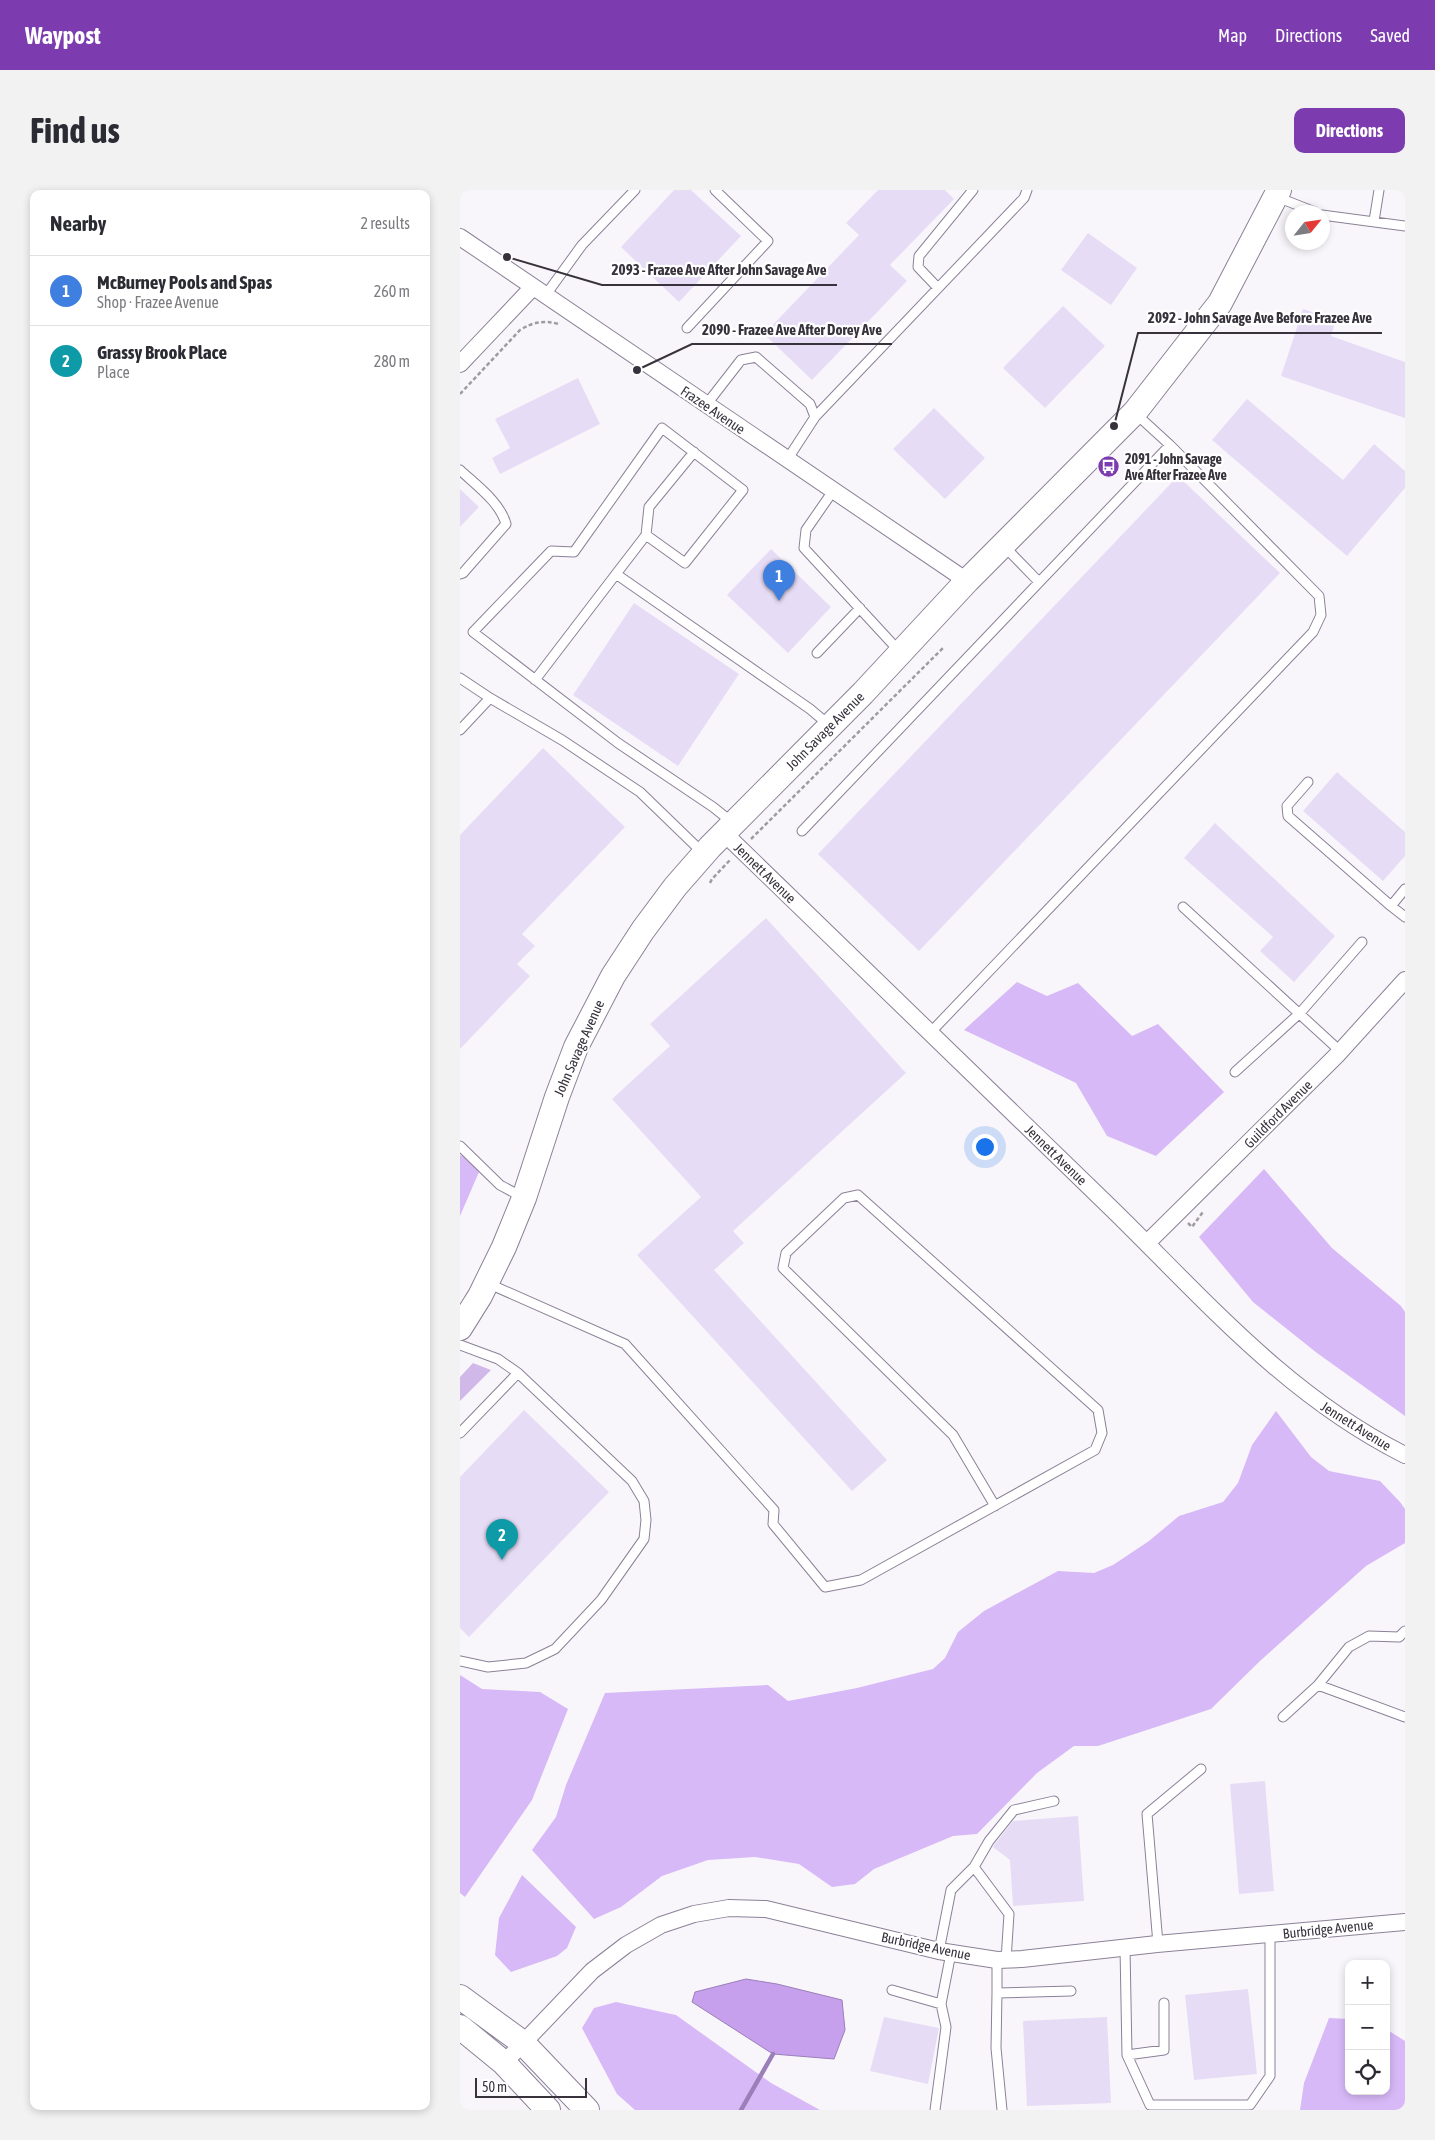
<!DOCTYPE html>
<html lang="en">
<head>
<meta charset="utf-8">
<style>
  :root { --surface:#fff; --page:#f2f2f3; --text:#2b2b33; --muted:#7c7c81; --line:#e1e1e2; --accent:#7c3cb0 }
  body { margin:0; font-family:"Asap Condensed",sans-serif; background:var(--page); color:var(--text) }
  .controls { position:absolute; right:15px; bottom:15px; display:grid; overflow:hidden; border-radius:10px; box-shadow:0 2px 8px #0003 }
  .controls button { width:45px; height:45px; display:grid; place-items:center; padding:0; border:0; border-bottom:1px solid var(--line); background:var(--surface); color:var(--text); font:25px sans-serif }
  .compass { position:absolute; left:825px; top:15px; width:45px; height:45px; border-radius:50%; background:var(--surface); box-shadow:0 2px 8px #0003; rotate:60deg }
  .scale { position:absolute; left:15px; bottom:12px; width:112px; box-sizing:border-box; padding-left:5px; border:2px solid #37323c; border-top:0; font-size:14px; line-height:18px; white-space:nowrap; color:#37323c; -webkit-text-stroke:4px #fff; paint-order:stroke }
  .you { position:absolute; left:524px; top:956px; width:18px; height:18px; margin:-12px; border:4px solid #fff; border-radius:50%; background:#1a73e8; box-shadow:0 0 0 8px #1a73e833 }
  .badge { display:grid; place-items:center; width:32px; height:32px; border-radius:50%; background:var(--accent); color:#fff; font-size:16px; font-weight:700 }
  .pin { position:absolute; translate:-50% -41px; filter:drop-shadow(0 1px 2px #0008) }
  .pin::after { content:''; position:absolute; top:26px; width:18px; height:15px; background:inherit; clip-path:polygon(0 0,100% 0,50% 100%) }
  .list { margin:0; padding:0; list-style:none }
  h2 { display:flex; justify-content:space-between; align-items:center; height:65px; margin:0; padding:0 20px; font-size:21px }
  h2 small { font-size:16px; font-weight:400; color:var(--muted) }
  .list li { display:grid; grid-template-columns:32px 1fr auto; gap:15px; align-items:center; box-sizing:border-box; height:70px; padding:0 20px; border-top:1px solid var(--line) }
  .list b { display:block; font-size:19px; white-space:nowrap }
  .list p { margin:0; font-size:16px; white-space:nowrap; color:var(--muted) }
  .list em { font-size:16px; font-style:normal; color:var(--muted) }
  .icon { flex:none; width:28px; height:28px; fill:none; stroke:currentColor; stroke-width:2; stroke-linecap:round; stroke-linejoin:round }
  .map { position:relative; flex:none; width:945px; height:1920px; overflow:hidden; border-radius:10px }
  header { display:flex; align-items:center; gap:30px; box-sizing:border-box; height:70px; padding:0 25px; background:var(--accent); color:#fff }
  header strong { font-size:24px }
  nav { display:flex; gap:28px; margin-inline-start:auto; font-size:18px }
  .intro { display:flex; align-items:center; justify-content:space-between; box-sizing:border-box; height:120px; padding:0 30px }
  h1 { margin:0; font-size:35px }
  .button { padding:12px 22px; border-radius:10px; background:var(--accent); color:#fff; font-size:18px; font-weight:700 }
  main { display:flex; gap:30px; padding:0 30px }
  aside { flex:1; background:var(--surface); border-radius:10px; box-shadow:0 2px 8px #0003 }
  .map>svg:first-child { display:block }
  .green { fill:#d0b9e9 }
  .forest { fill:#d7b9f7 }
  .water { fill:#c6a0ed; stroke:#9b7fb8 }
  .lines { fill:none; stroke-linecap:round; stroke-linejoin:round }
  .stream { stroke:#9b7fb8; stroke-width:4.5 }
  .building { fill:#e7dcf5 }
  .lane-casing { stroke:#8b8197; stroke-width:11 }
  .street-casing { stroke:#8b8197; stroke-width:18 }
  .secondary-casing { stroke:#8b8197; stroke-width:26 }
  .path { stroke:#9f9ba2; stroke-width:2.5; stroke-dasharray:4 2.5; stroke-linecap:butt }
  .lane { stroke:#fff; stroke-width:9 }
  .street { stroke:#fff; stroke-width:16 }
  .secondary { stroke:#fff; stroke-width:24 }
  .labels { text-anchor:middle; stroke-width:4.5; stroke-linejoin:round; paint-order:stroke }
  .street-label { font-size:14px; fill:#37323c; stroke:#fff }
  .poi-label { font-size:14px; font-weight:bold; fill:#37323c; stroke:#fff; text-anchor:start }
  .leader { fill:none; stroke:#37323c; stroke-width:2 }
  .callout-dot { fill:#37323c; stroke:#fff; stroke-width:2 }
  .callout-label { font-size:15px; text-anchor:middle; font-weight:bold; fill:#37323c; stroke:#fff; stroke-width:4.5; stroke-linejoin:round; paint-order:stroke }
</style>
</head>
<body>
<header>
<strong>Waypost</strong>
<nav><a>Map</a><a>Directions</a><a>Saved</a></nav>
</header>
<div class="intro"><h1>Find us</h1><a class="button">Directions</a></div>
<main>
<aside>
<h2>Nearby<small>2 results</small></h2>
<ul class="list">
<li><span class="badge" style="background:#3f7fe0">1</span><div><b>McBurney Pools and Spas</b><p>Shop · Frazee Avenue</p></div><em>260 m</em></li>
<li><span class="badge" style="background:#0f9aa8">2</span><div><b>Grassy Brook Place</b><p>Place</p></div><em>280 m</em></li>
</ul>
</aside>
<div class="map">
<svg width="945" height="1920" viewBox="0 0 945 1920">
  <rect width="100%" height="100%" fill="#f9f6fb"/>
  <path class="green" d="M13 1173 31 1180 0 1211V1187Z"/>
  <path class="forest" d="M557 792 587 806 618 793 672 846 698 834 764 902 696 966 647 946 616 893 504 840Z
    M0 965 22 975 0 1026Z
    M804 979 872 1058 941 1116 945 1122V1226L857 1163 793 1112 739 1047Z
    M816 1221 851 1267 869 1281 920 1291 940 1312 945 1319V1353L906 1376 800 1471 751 1519 638 1556H614L577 1583 517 1644 493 1646 414 1679 395 1694 372 1697 339 1674 295 1667 248 1670 202 1686 161 1717 134 1729 72 1660 96 1627 106 1595 145 1503 308 1495 328 1511 397 1498 473 1479 485 1468 498 1442 524 1421 598 1381 634 1383 653 1375 689 1351 719 1326 763 1312 778 1293 792 1255Z
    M0 1485 22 1499 80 1502 108 1519 72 1610 5 1707 0 1703Z
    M62 1685 116 1737 107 1758 97 1766 51 1782 35 1765 39 1728Z
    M156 1812 216 1825 311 1893 360 1920H175L157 1904 122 1838 134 1818Z
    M869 1828 889 1829V1901H926V1839L945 1851V1920H840L844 1893Z"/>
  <path class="water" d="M286 1789 317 1794 382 1810 385 1840 374 1869 313 1864 232 1812 235 1802Z"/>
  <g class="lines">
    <path class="stream" d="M281 1920 313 1864"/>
  </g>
  <path class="building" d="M214 0H231L281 46 219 112 161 57Z
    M418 0H485L494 9 430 75 447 91 352 190 304 144 399 45 386 33Z
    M628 43 677 78 651 115 601 80Z
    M603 116 645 156 585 218 543 178Z
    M843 119 876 130 871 146 945 172V228L821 186Z
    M118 188 140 234 40 284 32 268 50 258 35 229Z
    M787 209 883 290 914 254 945 281V298L887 366 752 250Z
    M474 218 525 268 485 309 433 259Z
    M718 286 820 383 459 761 358 664Z
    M0 299 19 317 0 337Z
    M311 359 371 417 328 463 267 405Z
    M174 413 279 484 218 576 113 505Z
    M83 558 165 637 62 744 75 756 57 774 70 786 0 859V645Z
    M877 582 945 642V666L923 691 843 621Z
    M755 633 875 746 834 792 800 761 813 747 724 668Z
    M306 728 446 883 273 1041 284 1053 254 1080 427 1270 392 1301 177 1065 241 1007 152 909 210 856 190 834Z
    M64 1220 149 1302 9 1447 0 1438V1287Z
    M805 1591 814 1701 779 1704 770 1594Z
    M618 1626 624 1711 553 1716 550 1670 533 1657 534 1655 553 1631Z
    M788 1799 797 1884 734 1890 725 1805Z
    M424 1827 479 1838 468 1894 410 1881Z
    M647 1827 651 1913 567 1916 563 1831Z"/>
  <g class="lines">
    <defs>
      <path id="lane" d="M817 7 855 22
        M862 25 945 36
        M914 31 919 0
        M478 98 458 77 459 66 513 0
        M85 106 122 55 175 0
        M227 138 308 51 255 0
        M246 215 281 170 296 167 350 214 355 227 327 270
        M355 227 564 8 567 0
        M0 280C16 295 40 312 46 334L3 383 0 384
        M373 301 346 340 344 358 440 462
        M186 345 189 317 234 262
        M543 355 579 392
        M156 384 186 345 225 373 283 300 202 238 114 362 91 361 13 442 158 553 253 617 273 633
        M357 463 400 418
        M0 488 30 508 102 550 180 602 244 664
        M75 490 156 384 350 519 369 535
        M0 540 30 508
        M848 592 827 616 828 626 931 716
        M342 641 710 255
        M945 699 931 716 945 727
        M723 717 880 861
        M470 843 853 442 861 425 859 406 710 255 675 223
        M775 882 840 823 902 752
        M0 956 40 995 64 1008
        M27 1093 165 1154 314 1320 313 1334 365 1397 401 1390 635 1260 642 1243 638 1220 398 1005 384 1008 326 1063 323 1078 493 1245 535 1316
        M0 1155 38 1169 58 1183 172 1291 184 1311 186 1330 184 1349 141 1410 95 1459 66 1473 28 1477 0 1471
        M0 1243 58 1183
        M945 1441 939 1447 909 1446 889 1457 858 1495 945 1527
        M823 1527 858 1495
        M698 1754 687 1624 741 1579
        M665 1758 667 1865 704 1860V1813
        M479 1761 491 1700 514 1677
        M537 1770V1803L611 1801
        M546 1770 549 1724 514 1677 529 1651 554 1620 594 1611
        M432 1800 481 1814 491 1763
        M537 1803 536 1858 542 1920
        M667 1865 690 1915H790L810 1886V1745
        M475 1920 486 1837 481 1814"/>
      <path id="street" d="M0 47 507 391
        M0 174 73 97
        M264 643C393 768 522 893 651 1018 744 1109 827 1206 945 1265
        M687 1053 878 864 945 790
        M44 1873 132 1781 166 1755 201 1735 234 1724 269 1718 306 1719 479 1761 537 1770 562 1769 697 1754 945 1732"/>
      <path id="secondary" d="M0 1138 20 1106 44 1057 64 1008 97 907 116 857 153 786 183 740 215 697 250 657 403 503 507 391 675 222 760 113 819 0
        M0 1807 63 1853 127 1920
        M0 1837 44 1873 88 1920"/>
    </defs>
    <use href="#lane" class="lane-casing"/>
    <use href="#street" class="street-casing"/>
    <use href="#secondary" class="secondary-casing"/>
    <path class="path" d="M0 204 60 140C73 132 84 130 99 134
      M291 649 483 458
      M250 693 252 689 271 669
      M728 1033 732 1037 743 1022"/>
    <use href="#lane" class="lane"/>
    <use href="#street" class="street"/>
    <use href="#secondary" class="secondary"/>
  </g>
  <defs>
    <symbol id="bus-disc" viewBox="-11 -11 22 22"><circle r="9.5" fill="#7c3cb0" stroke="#fff"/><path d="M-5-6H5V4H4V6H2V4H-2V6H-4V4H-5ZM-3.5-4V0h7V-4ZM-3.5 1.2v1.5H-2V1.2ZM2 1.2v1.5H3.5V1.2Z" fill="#fff"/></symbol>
  </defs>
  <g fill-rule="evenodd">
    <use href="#bus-disc" x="636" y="264" width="25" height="25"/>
  </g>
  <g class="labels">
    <g class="street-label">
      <text transform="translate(253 220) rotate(34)" y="5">Frazee Avenue</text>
      <text transform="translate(365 541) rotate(-45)" y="5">John Savage Avenue</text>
      <text transform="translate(305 683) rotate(44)" y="5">Jennett Avenue</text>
      <text transform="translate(119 858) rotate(-66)" y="5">John Savage Avenue</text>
      <text transform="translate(818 924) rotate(-45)" y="5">Guildford Avenue</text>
      <text transform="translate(596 965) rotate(44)" y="5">Jennett Avenue</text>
      <text transform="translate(896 1236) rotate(32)" y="5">Jennett Avenue</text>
      <text transform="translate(868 1739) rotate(-6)" y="5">Burbridge Avenue</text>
      <text transform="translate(466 1756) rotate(12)" y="5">Burbridge Avenue</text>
    </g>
    <g class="poi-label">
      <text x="665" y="274">2091 - John Savage<tspan x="665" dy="16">Ave After Frazee Ave</tspan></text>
    </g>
  </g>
  <path class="leader" d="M47 67L142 95H377M654 236L678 143H922M177 180L232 154H432"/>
  <g class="callout-dot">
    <circle cx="47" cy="67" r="5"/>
    <circle cx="654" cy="236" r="5"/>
    <circle cx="177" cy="180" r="5"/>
  </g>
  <g class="callout-label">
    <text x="259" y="85">2093 - Frazee Ave After John Savage Ave</text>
    <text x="800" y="133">2092 - John Savage Ave Before Frazee Ave</text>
    <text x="332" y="145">2090 - Frazee Ave After Dorey Ave</text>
  </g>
</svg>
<div class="controls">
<button>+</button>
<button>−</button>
<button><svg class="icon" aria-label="locate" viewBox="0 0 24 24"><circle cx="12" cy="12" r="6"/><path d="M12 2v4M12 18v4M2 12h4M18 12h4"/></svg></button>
</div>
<svg class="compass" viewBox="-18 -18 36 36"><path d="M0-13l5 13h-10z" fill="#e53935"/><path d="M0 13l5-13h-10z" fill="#7c7c81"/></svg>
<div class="scale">50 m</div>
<div class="you"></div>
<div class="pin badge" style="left:319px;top:411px;background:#3f7fe0">1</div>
<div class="pin badge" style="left:42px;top:1370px;background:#0f9aa8">2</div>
</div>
</main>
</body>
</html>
